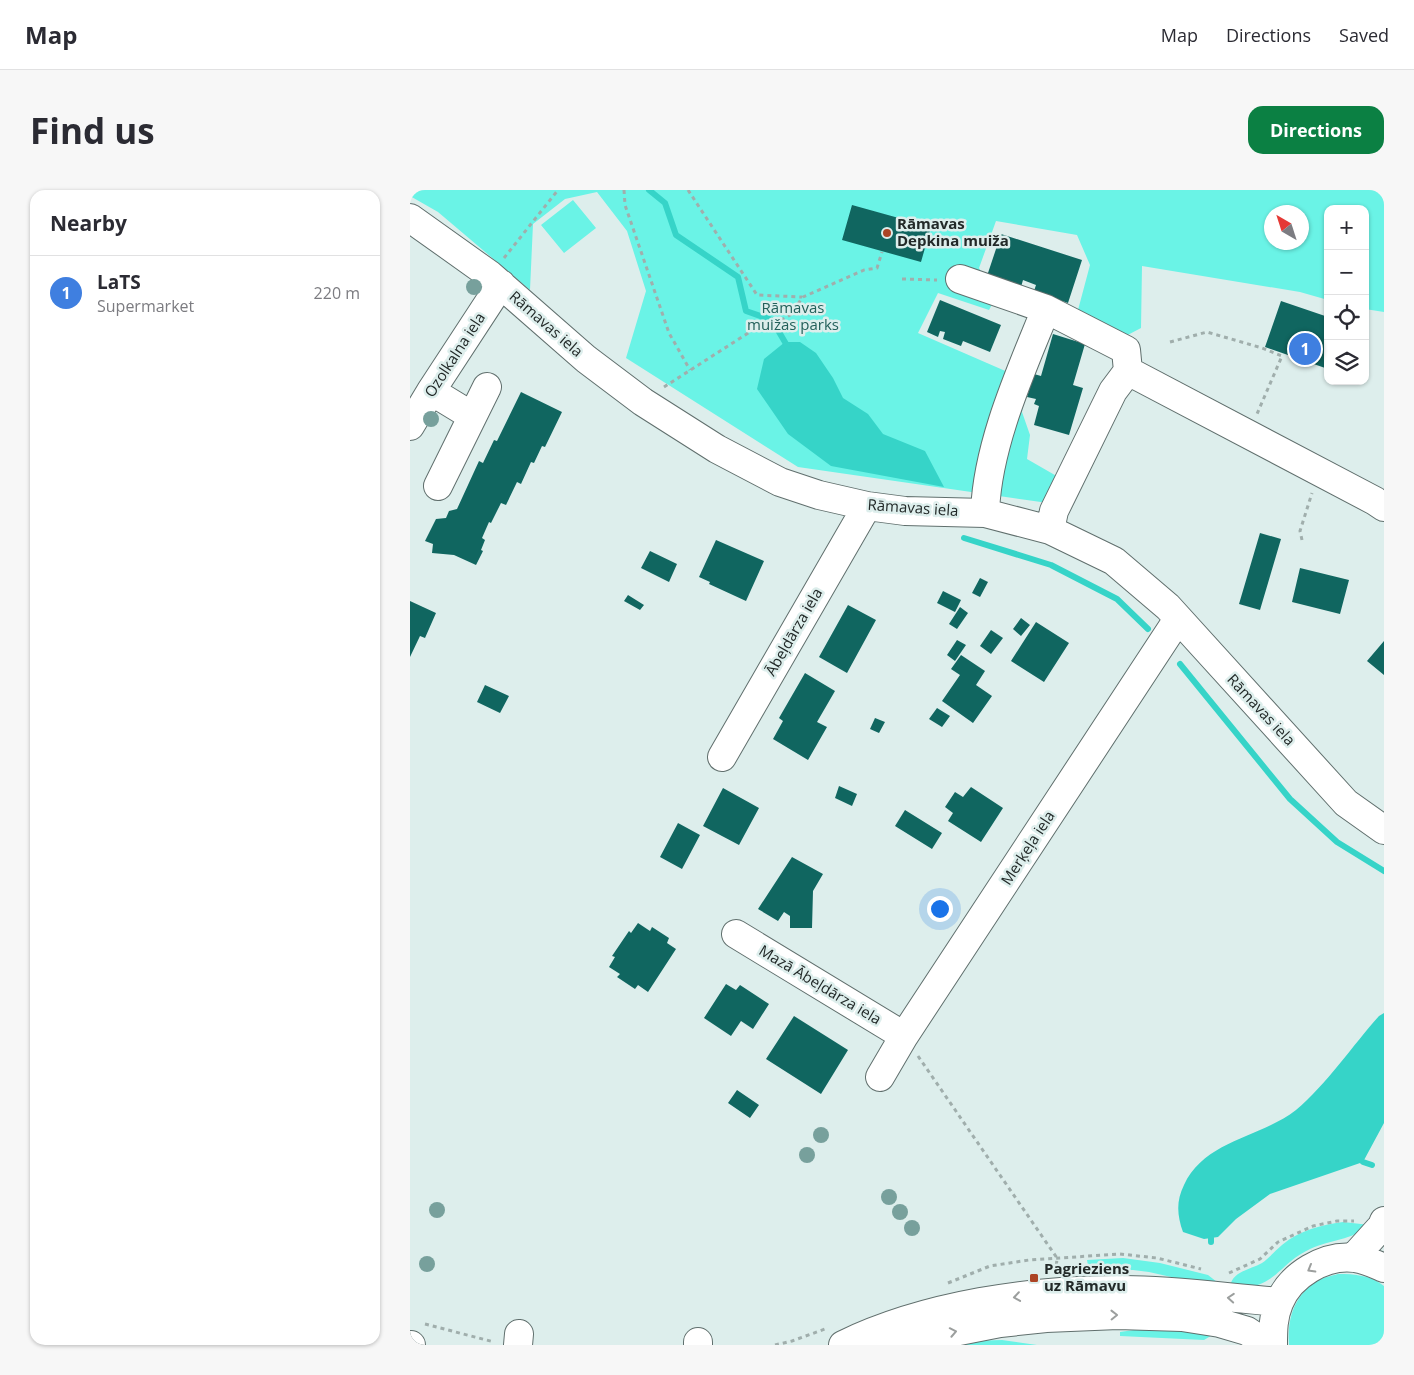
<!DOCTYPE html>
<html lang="en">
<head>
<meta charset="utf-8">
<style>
  :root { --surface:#fff; --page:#f7f7f7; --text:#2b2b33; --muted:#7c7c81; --line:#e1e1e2; --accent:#0b8043 }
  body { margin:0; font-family:"Open Sans",sans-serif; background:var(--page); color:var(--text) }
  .controls { position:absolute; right:15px; top:15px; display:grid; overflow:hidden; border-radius:10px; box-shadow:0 1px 4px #0004 }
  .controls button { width:45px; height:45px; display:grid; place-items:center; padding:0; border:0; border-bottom:1px solid var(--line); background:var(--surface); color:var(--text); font:25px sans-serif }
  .compass { position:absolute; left:854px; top:15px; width:45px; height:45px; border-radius:50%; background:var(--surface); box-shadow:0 1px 4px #0004; rotate:321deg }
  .you { position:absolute; left:529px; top:718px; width:18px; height:18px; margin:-12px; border:4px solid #fff; border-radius:50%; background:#1a73e8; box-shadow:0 0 0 8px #1a73e833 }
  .badge { display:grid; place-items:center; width:32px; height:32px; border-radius:50%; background:var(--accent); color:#fff; font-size:16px; font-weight:700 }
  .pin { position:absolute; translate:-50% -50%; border:2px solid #fff; box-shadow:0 1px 5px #0006 }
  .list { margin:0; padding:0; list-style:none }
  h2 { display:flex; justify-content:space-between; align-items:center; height:65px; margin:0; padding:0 20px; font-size:21px }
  h2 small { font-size:16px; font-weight:400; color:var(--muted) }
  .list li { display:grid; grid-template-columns:32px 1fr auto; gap:15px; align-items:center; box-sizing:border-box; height:75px; padding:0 20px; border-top:1px solid var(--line) }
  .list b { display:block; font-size:19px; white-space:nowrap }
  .list p { margin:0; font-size:16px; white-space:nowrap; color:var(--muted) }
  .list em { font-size:16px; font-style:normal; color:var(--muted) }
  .icon { flex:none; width:28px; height:28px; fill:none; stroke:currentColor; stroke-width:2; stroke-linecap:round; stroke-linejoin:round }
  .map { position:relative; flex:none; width:974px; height:1155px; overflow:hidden; border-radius:15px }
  header { display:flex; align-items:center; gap:30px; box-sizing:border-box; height:70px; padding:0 25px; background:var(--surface); border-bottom:1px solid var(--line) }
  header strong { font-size:24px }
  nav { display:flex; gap:28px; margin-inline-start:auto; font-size:18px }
  .intro { display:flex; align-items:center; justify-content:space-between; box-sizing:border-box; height:120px; padding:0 30px }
  h1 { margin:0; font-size:35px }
  .button { padding:12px 22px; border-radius:15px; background:var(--accent); color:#fff; font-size:18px; font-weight:700 }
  main { display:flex; gap:30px; padding:0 30px }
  aside { flex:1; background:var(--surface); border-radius:15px; box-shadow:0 1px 4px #0004 }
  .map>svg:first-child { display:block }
  .green { fill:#6af3e6; fill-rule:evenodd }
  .water { fill:#36d4c8 }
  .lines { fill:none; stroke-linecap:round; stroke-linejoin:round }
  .stream { stroke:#36d4c8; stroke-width:6 }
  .building { fill:#106660 }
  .minor-casing { stroke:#606f6d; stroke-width:30 }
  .major-casing { stroke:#606f6d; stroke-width:30 }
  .path { stroke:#a0aeac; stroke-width:3; stroke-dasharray:4 4; stroke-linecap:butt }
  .minor { stroke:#fff; stroke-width:28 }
  .major { stroke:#fff; stroke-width:28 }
  .tree { fill:#77a09c }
  .oneway { stroke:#9c9f9e }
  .poi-dot { fill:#ac4425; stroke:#ddeeec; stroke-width:2 }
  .labels { text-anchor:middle; stroke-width:5; stroke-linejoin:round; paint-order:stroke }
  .poi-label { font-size:15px; font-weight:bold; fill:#222928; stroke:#ddeeec; text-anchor:start }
  .park-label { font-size:15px; fill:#23605a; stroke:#ddeeec }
  .street-label { font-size:15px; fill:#222928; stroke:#ddeeec }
</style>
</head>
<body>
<header>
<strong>Map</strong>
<nav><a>Map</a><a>Directions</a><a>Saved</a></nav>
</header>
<div class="intro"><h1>Find us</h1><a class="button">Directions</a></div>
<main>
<aside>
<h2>Nearby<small></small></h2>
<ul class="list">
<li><span class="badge" style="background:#3f7fe0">1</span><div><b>LaTS</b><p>Supermarket</p></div><em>220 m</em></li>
</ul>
</aside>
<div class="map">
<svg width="974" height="1155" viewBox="0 0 974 1155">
  <rect width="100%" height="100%" fill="#ddeeec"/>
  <path class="green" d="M0 0H974V122L955 119V19H918V110L890 102 732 76 731 138 710 149 668 120 680 75 667 45 586 31 569 78 576 90 592 96 579 120 528 103 508 143 616 190 612 222 620 245 617 269 650 288 638 313 388 277 216 168 236 101 217 41 187 2 155 9 123 34 120 100 28 22 0 6ZM862 22H892V52H862Z
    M163 10 186 38 154 63 131 35Z
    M933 1032 960 1035C940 1051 922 1049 900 1059 866 1075 866 1101 820 1097 822 1081 840 1080 852 1073 859 1068 865 1061 872 1055 890 1040 911 1035 933 1032Z
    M713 1068 750 1073 798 1085 807 1092 810 1098 739 1082 723 1080 679 1081 677 1070Z
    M928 1084C945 1084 960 1085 974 1096V1155H879C877 1129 884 1104 909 1090 914 1087 922 1086 928 1084Z
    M765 1134 804 1144 794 1150 710 1146V1142Z
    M592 1150 627 1155H533L560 1151Z"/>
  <path class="water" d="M375 152H390L406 163 423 188 433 208 458 224 473 244 515 261 534 297 421 276 378 244 347 199 354 169Z
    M974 823V933L953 972 860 1004 826 1029 808 1047 794 1049 773 1042C767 1025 766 1011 774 995 795 950 850 948 886 920 916 895 943 855 969 826Z"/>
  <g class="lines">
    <path class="stream" d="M239 0 255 13 266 45 328 87 336 121 362 130 379 159
      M554 348 641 375 707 409 738 439
      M770 474 880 609 927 652 974 681
      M953 972 962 975
      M801 1052V1048"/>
  </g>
  <path class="building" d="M442 15 521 37 511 72 432 50Z
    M591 44 672 70 658 113 624 101 626 95 613 90 611 97 577 86Z
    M530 110 591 135 580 162 553 151 551 156 533 149 535 142 530 141 528 147 517 142Z
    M871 111 918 127V179L855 157Z
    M643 144 675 154 663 195 673 198 659 245 624 235 629 216 624 214 626 209 617 207 624 184 631 186Z
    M111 202 152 222 135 257 132 256 124 273 121 272 111 294 107 292 96 315 91 313 81 333 79 332 72 348 75 350 71 360 73 361 66 375 44 365 22 363 23 354 15 351 26 329 36 328 39 321 47 319 69 271 73 273 84 250 87 251Z
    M850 343 871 349 850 420 829 414Z
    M306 350 354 371 336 411 299 394 300 392 289 387Z
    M240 361 267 374 259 392 231 378Z
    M890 378 939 390 930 424 882 412Z
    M570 388 578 392 570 407 562 403Z
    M533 401 551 410 545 422 527 413Z
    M218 405 234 415 230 420 214 411Z
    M0 411 26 423 15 448 10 446 0 467Z
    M438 415 466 430 437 483 409 467Z
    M550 417 558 423 547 439 539 434Z
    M611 428 620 435 611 446 603 439Z
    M626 432 659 453 634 492 601 471Z
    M581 440 593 448 581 464 570 456Z
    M547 450 556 455 545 471 537 465Z
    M974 451V485L957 471Z
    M551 465 575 481 566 495 582 506 563 533 532 511 550 485 541 479Z
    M395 483 425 501 407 532 417 537 398 570 363 549 373 531 369 528Z
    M75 495 99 506 90 523 67 512Z
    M527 518 540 526 532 537 519 529Z
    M465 528 475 532 469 543 460 539Z
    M429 596 447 604 442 616 425 608Z
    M561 597 593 618 571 652 538 631 543 623 535 617 545 602 553 607Z
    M313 598 349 618 329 655 293 636Z
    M495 620 532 643 522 659 485 636Z
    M268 633 290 645 272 679 250 667Z
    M382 667 413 684 403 701 402 738H380V726L374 722 368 731 348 719Z
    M228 733 240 741 242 737 259 748 257 753 266 759 238 802 228 795 225 799 207 787 210 784 199 777 205 767 202 766 219 741 221 743Z
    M316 794 326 800 330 795 359 814 343 839 331 831 321 846 294 828Z
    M384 826 438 860 411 904 356 869Z
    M327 900 349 915 340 928 318 913Z"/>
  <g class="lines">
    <defs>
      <path id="minor" d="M0 28 80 85 176 169 233 212 307 259 370 292 409 305 457 316 495 321 575 323 640 340 704 371 758 417 936 613 974 640
        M550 89 636 119
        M21 201 62 226
        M0 236 21 201 91 94
        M28 296 77 197
        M575 323C577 255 611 181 636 119L716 160 718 181 965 311 974 317
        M640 340 644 321 703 201 718 181
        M312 567 457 316
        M326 744 494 846
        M470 887 494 846 768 429
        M288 1152V1155
        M108 1155 109 1144"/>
      <path id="major" d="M944 1067 972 1036 974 1031
        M0 1155H1
        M433 1155C515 1115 624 1099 714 1100 766 1100 818 1108 869 1112
        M478 1155 590 1133 636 1128 708 1125 772 1127 810 1133 837 1141 858 1155
        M863 1155C863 1140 863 1127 869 1113 880 1085 915 1064 945 1068 955 1069 965 1074 974 1078"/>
    </defs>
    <use href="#minor" class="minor-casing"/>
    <use href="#major" class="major-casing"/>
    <path class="path" d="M214 0 215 15 259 143 280 180
      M278 0 347 105 392 107
      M94 68 148 0
      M492 89 527 90
      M760 152 797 142 852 158 872 166 847 224
      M254 197 346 138 361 136 380 125 393 107 454 80 467 78 472 62
      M892 350 890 341 902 303
      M508 866 647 1068 646 1079
      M819 1083 850 1069 868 1052 903 1036 927 1031H944
      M538 1093 580 1076 619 1070 710 1064 747 1068 791 1079
      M15 1134 84 1152
      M365 1155 382 1151 415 1139"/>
    <use href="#minor" class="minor"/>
    <use href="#major" class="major"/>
  </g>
  <g class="tree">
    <circle cx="64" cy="97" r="8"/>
    <circle cx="21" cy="229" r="8"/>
    <circle cx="411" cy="945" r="8"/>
    <circle cx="397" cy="965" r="8"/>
    <circle cx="479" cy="1007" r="8"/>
    <circle cx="27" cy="1020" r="8"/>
    <circle cx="490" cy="1022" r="8"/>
    <circle cx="502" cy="1038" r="8"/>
    <circle cx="17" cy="1074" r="8"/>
  </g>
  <defs><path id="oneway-chevron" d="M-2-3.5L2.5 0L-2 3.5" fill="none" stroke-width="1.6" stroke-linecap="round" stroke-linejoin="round" transform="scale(1.25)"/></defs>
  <g class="oneway">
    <use href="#oneway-chevron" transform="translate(901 1079) rotate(150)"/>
    <use href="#oneway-chevron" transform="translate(607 1107) rotate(172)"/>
    <use href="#oneway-chevron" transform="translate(821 1108) rotate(-176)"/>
    <use href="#oneway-chevron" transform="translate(704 1125) rotate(-1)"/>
    <use href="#oneway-chevron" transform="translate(543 1142) rotate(-11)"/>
  </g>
  <g class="poi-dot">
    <circle cx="477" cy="43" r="5"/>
    <rect x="619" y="1083" width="10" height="10" rx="2.5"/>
  </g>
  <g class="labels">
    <g class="poi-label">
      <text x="487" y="39">Rāmavas<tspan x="487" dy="17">Depkina muiža</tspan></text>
      <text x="634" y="1084">Pagrieziens<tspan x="634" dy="17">uz Rāmavu</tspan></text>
    </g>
    <g class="park-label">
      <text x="383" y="123">Rāmavas<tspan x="383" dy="17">muižas parks</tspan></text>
    </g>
    <g class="street-label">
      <text transform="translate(136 134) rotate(41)" y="5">Rāmavas iela</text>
      <text transform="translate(45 165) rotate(-57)" y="5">Ozolkalna iela</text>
      <text transform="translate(503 318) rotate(4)" y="5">Rāmavas iela</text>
      <text transform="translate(384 442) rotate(-60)" y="5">Ābeļdārza iela</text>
      <text transform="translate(851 520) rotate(47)" y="5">Rāmavas iela</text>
      <text transform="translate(618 658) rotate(-57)" y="5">Merķeļa iela</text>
      <text transform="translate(410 795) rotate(31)" y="5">Mazā Ābeļdārza iela</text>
    </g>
  </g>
</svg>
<div class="controls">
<button>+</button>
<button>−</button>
<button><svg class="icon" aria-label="locate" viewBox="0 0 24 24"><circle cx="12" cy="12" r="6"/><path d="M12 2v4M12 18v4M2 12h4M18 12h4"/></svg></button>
<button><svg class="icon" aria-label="layers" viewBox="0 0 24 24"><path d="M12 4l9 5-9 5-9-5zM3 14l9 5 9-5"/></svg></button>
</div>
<svg class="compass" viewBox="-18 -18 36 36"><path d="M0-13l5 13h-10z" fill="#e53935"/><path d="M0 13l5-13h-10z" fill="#7c7c81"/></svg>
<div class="you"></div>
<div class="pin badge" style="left:895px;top:159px;background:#3f7fe0">1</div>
</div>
</main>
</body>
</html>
